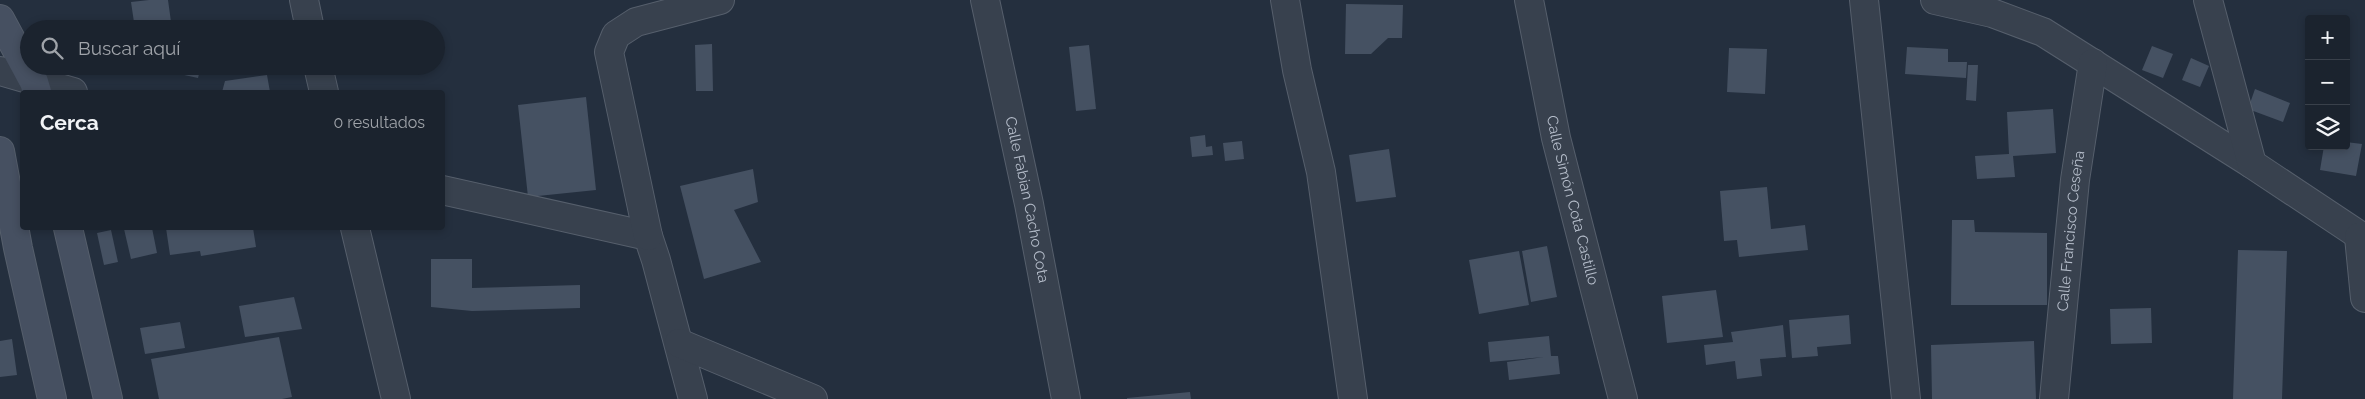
<!DOCTYPE html>
<html lang="es">
<head>
<meta charset="utf-8">
<style>
  :root { --surface:#1b232e; --page:#242b36; --text:#f1f3f6; --muted:#a0a4aa; --line:#39404a }
  body { margin:0; font-family:Raleway,sans-serif; background:var(--page); color:var(--text) }
  .controls { position:absolute; right:15px; top:15px; display:grid; overflow:hidden; border-radius:5px; box-shadow:0 2px 8px #0003 }
  .controls button { width:45px; height:45px; display:grid; place-items:center; padding:0; border:0; border-bottom:1px solid var(--line); background:var(--surface); color:var(--text); font:25px sans-serif }
  .list { margin:0; padding:0; list-style:none }
  h2 { display:flex; justify-content:space-between; align-items:center; height:65px; margin:0; padding:0 20px; font-size:21px }
  h2 small { font-size:16px; font-weight:400; color:var(--muted) }
  .icon { flex:none; width:28px; height:28px; fill:none; stroke:currentColor; stroke-width:2; stroke-linecap:round; stroke-linejoin:round }
  .map { position:relative; flex:none; width:2365px; height:399px; overflow:hidden }
  .search { position:absolute; background:var(--surface); box-shadow:0 2px 8px #0003; left:20px; top:20px; width:425px; height:55px; display:flex; align-items:center; gap:12px; box-sizing:border-box; padding:0 18px; border-radius:28px; color:var(--muted); font-size:19px }
  .panel { position:absolute; background:var(--surface); box-shadow:0 2px 8px #0003; left:20px; top:90px; width:425px; height:140px; border-radius:5px }
  .map>svg:first-child { display:block }
  .building { fill:#455162 }
  .lines { fill:none; stroke-linecap:round; stroke-linejoin:round }
  .street-casing { stroke:#565f6c; stroke-width:30 }
  .secondary-casing { stroke:#565f6c; stroke-width:30 }
  .street { stroke:#38414e; stroke-width:28 }
  .secondary { stroke:#465061; stroke-width:28 }
  .labels { text-anchor:middle; stroke-width:5; stroke-linejoin:round; paint-order:stroke }
  .street-label { font-size:15px; fill:#b4bcc9; stroke:#1d2633 }
</style>
</head>
<body>
<div class="map">
<svg width="2365" height="399" viewBox="0 0 2365 399">
  <rect width="100%" height="100%" fill="#242f3e"/>
  <path class="building" d="M149 0H168L172 29H135L131 2Z
    M1346 4 1403 5 1402 38H1388L1371 54H1345Z
    M712 44 713 91H696L695 45Z
    M1089 45 1096 109 1076 111 1069 47Z
    M2152 46 2173 54 2163 78 2142 70Z
    M1907 47 1948 49V62H1967L1966 78 1905 74Z
    M1729 48 1767 49 1765 94 1727 92Z
    M2191 58 2209 66 2200 87 2182 80Z
    M1968 65H1978L1976 101 1966 100Z
    M152 66H201L198 78 152 68Z
    M267 75 270 92H222L225 81Z
    M2255 89 2290 103 2283 122 2248 109Z
    M586 97 596 190 528 197 518 105Z
    M2053 109 2056 153 2013 156 2015 177 1977 179 1975 156 2009 154 2007 112Z
    M1205 135 1206 147 1212 146 1213 155 1192 157 1190 137Z
    M1242 141 1244 159 1225 161 1223 143Z
    M2346 142 2362 144 2356 176 2320 170 2324 146H2346Z
    M1389 149 1396 197 1356 202 1349 155Z
    M753 169 758 202 734 210 761 262 704 279 680 186Z
    M1767 187 1771 229 1805 225 1808 250 1739 257 1737 240 1724 241 1720 191Z
    M1952 220H1974L1975 232 2047 233V305H1951Z
    M130 228H152L157 253 131 259 124 229Z
    M166 228H253L256 247 201 256 200 251 170 255Z
    M111 230 118 262 104 265 97 233Z
    M1547 246 1557 297 1531 302 1522 251Z
    M2238 250 2287 251 2282 399H2233Z
    M1519 251 1529 305 1479 314 1469 260Z
    M431 259H472V288L580 285V308L472 311 431 307Z
    M1716 290 1723 337 1667 343 1662 296Z
    M294 297 302 329 245 337 239 306Z
    M2151 308 2152 343 2111 344 2110 309Z
    M1849 315 1851 344 1817 347 1818 356 1792 358 1789 320Z
    M180 322 185 348 145 354 140 328Z
    M1783 325 1786 357 1760 359 1762 376 1737 379 1735 361 1706 365 1704 345 1733 342 1731 332Z
    M1549 336 1551 356H1558L1560 374 1509 380 1507 362 1544 357 1490 362 1488 342Z
    M279 337 292 397 282 399H159L151 359Z
    M12 339 17 375 0 377V341Z
    M2034 341 2036 399H1932L1931 345Z
    M1190 392 1191 399H1127V398Z"/>
  <g class="lines">
    <defs>
      <g id="street">
        <path d="M304 0 310 29"/>
        <path id="s1" d="M985 0 1029 204 1066 399"/>
        <path d="M1285 0 1297 70 1321 172 1353 399"/>
        <path id="s2" d="M1529 0 1556 138 1623 399"/>
        <path d="M1864 0 1906 399"/>
        <path d="M1935 0 1992 13 2043 32 2252 164"/>
        <path d="M2208 0 2252 164 2365 239"/>
        <path d="M318 66 324 92"/>
        <path d="M0 71 73 92"/>
        <path d="M442 190 648 236 656 260 693 399"/>
        <path d="M355 228 396 399"/>
        <path d="M648 236 609 52 616 35 636 22 720 0"/>
        <path d="M2359 237 2365 298"/>
        <path d="M679 343 813 399"/>
        <path id="s3" d="M2054 399 2075 180 2093 63"/>
      </g>
      <path id="secondary" d="M0 19 34 82 37 92
        M0 151 18 248 52 399
        M68 228 108 399"/>
    </defs>
    <use href="#street" class="street-casing"/>
    <use href="#secondary" class="secondary-casing"/>
    <use href="#street" class="street"/>
    <use href="#secondary" class="secondary"/>
  </g>
  <g class="labels">
    <g class="street-label">
      <text dy="5" stroke="none"><textPath href="#s1" startOffset="204">Calle Fabian Cacho Cota</textPath></text>
      <text dy="5" stroke="none"><textPath href="#s2" startOffset="205">Calle Simón Cota Castillo</textPath></text>
      <text dy="5" stroke="none"><textPath href="#s3" startOffset="169">Calle Francisco Ceseña</textPath></text>
    </g>
  </g>
</svg>
<div class="controls">
<button>+</button>
<button>−</button>
<button><svg class="icon" aria-label="layers" viewBox="0 0 24 24"><path d="M12 4l9 5-9 5-9-5zM3 14l9 5 9-5"/></svg></button>
</div>
<div class="search"><svg class="icon" aria-label="search" viewBox="0 0 24 24"><circle cx="10" cy="10" r="6"/><path d="M15 15l6 6"/></svg>Buscar aquí</div>
<section class="panel">
<h2>Cerca<small>0 resultados</small></h2>
<ul class="list">
</ul>
</section>
</div>
</body>
</html>
